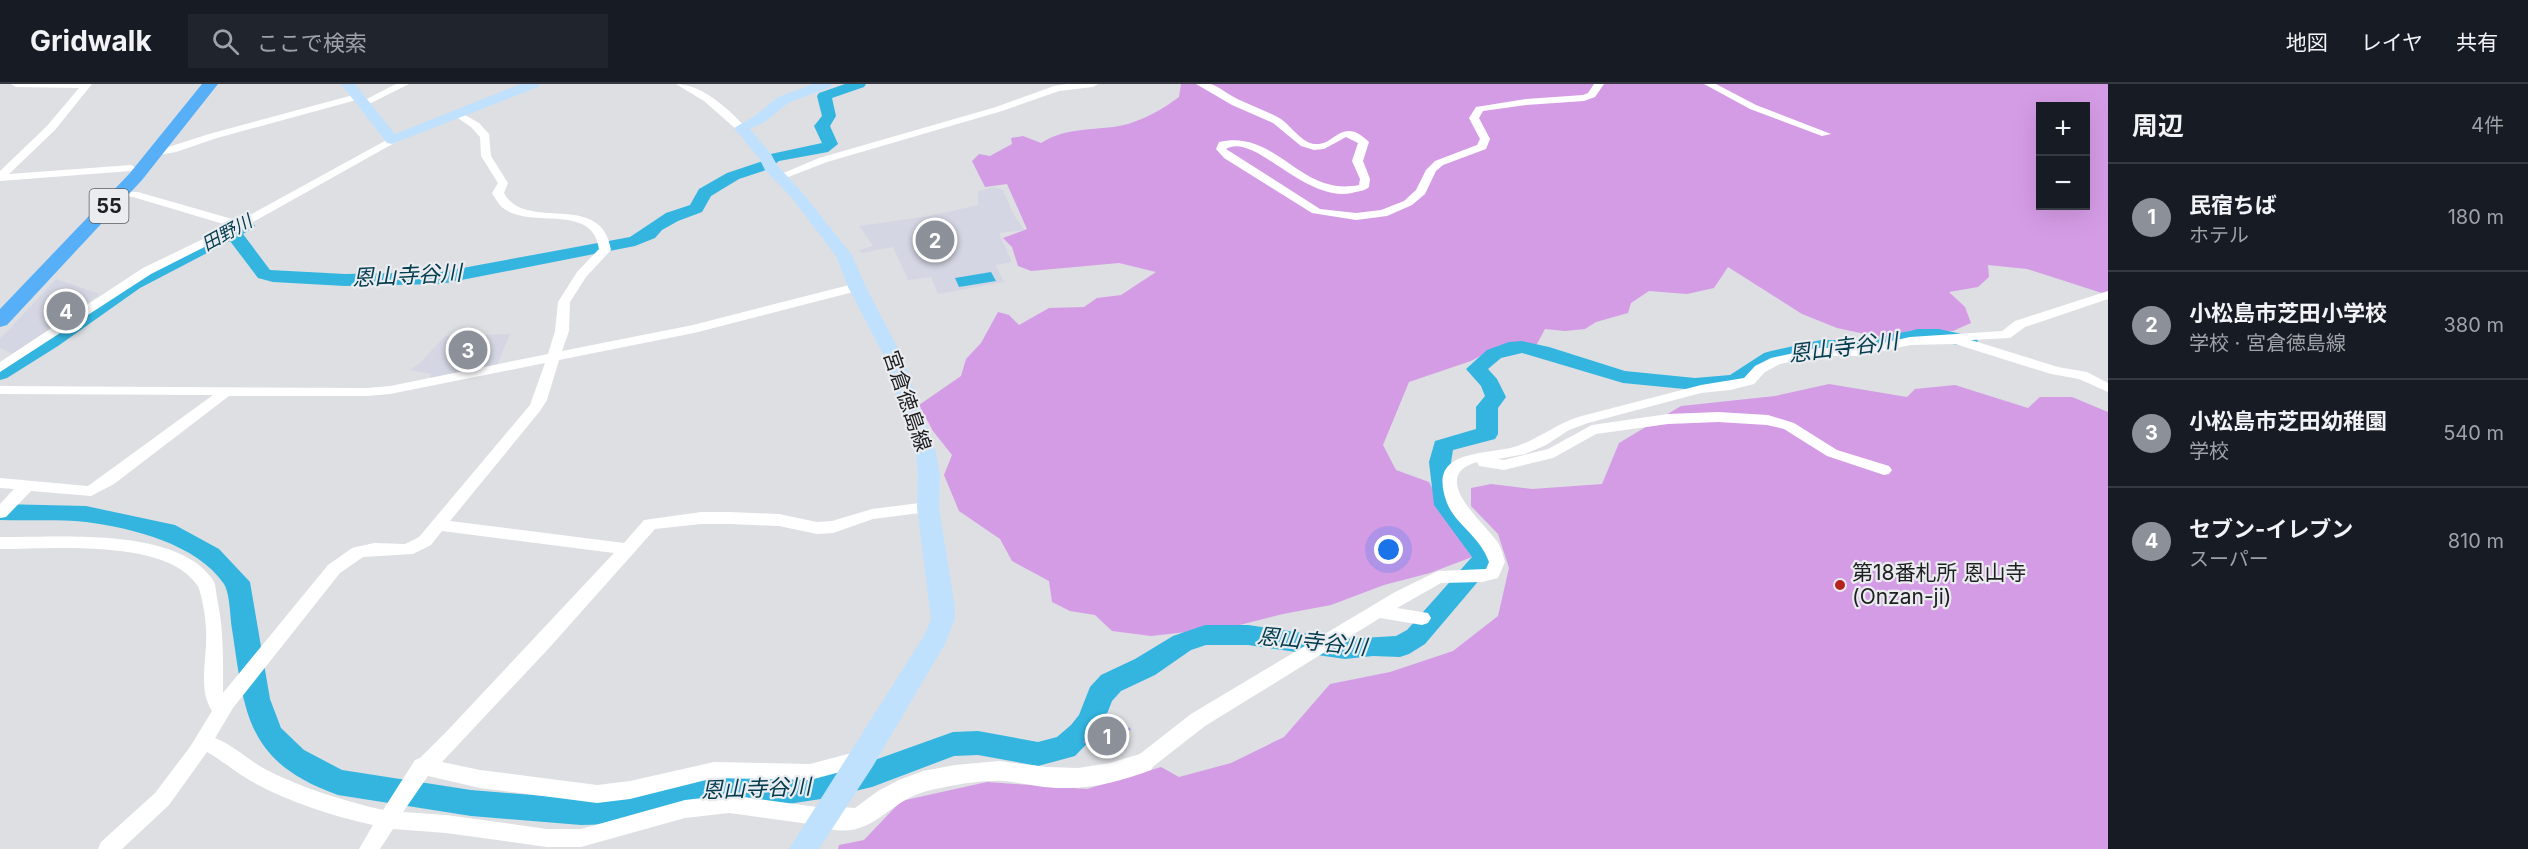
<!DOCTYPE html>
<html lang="ja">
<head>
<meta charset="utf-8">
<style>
  :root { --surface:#171b24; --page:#20242c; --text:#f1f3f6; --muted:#9ea1a6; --line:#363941; --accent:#8c9099 }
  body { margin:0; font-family:Inter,"Noto Sans JP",sans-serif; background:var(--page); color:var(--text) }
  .controls { position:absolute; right:18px; top:18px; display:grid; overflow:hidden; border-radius:0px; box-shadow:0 6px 24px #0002 }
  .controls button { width:54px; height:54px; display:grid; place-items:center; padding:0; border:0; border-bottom:2px solid var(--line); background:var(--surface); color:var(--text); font:30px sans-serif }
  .you { position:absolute; left:1389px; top:466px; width:21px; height:21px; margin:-15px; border:4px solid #fff; border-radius:50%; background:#1a73e8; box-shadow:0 0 0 9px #1a73e833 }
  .badge { display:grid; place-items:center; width:39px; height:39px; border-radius:50%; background:var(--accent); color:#fff; font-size:20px; font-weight:700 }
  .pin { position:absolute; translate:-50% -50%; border:3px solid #fff; box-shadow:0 2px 6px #0006 }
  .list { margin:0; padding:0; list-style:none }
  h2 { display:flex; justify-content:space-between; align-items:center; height:78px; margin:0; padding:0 24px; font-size:26px }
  h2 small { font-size:20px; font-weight:400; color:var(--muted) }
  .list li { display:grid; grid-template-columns:39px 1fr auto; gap:18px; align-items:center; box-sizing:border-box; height:108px; padding:0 24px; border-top:2px solid var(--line) }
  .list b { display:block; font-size:22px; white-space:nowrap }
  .list p { margin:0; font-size:20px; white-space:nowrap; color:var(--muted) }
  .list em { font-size:20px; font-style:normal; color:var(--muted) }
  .icon { flex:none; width:33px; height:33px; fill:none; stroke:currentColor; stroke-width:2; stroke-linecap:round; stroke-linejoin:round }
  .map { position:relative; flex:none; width:2108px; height:765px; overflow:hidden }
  header { display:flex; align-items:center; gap:36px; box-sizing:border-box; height:84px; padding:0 30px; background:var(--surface); border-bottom:2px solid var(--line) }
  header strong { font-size:28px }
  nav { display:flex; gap:33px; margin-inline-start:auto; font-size:21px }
  .search { width:420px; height:54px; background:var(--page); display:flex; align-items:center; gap:15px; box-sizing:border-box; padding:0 21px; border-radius:0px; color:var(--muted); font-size:22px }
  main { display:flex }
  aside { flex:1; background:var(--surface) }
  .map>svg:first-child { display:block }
  .built { fill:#d4d7e3 }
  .green { fill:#d59ce6; fill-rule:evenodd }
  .water { fill:#33b5e0 }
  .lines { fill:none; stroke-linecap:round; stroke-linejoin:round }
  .river { fill:#33b5e0; fill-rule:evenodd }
  .building { fill:#b59ff6 }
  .minor { fill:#fff; fill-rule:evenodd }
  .tertiary { fill:#fff; fill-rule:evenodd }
  .secondary { fill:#c0e1fd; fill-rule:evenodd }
  .trunk { fill:#57aff8; fill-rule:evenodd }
  .poi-dot { fill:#b42520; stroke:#eaecf0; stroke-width:2 }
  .labels { text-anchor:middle; stroke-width:4.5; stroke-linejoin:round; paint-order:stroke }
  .far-water-label { font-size:18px; font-style:italic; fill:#023c4e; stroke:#eaecf0 }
  .shield { fill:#eaecf0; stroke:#5c5c5f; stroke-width:1.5 }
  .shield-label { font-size:20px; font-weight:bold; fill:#1f1f21 }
  .street-label { font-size:21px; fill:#1f1f21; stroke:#eaecf0 }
  .poi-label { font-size:21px; fill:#1f1f21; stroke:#eaecf0; text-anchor:start }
  .water-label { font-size:22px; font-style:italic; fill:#023c4e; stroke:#eaecf0 }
</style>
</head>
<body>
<header>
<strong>Gridwalk</strong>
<div class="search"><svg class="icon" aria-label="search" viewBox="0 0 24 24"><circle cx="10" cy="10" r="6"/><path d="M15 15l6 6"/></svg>ここで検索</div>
<nav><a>地図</a><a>レイヤ</a><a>共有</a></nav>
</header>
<main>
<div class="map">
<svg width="2108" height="765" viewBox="0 0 2108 765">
  <rect width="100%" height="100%" fill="#dddfe3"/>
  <path class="built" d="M993 103 1003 106 1014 131 1024 146 999 149 1012 178 996 181 1004 198 938 210 931 193 908 196 893 163 862 169 859 166 873 162 859 142 929 132 978 121V107Z
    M56 195 100 210 13 270 0 264V255Z
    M510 250 497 281 430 294 431 290 410 286 420 279 445 252Z"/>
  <path class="green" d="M1181 0H2108V211L2027 185 1988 181 1989 193 1978 203 1949 208 1965 223 1971 239 1953 247 1912 246 1884 254 1837 244 1802 230 1728 183 1714 204 1687 210 1649 207 1631 219 1628 229 1596 238 1585 245 1565 247 1545 245 1537 260 1501 261 1471 277 1409 298 1383 361 1396 386 1429 398 1454 446 1472 473 1430 489 1384 501 1331 521 1283 530 1232 543 1151 552 1112 547 1095 531 1070 527 1052 518 1049 497 1012 477 1000 455 959 427 944 391 952 371 933 347 919 321 961 292 966 275 981 259 998 228 1009 231 1019 241 1049 224 1084 223 1097 214 1121 211 1156 188 1119 179 1031 187 1018 182 1012 163 1003 154 1027 145 1007 100 985 103 972 77 979 70 990 72 1012 60 1011 54 1023 52 1041 59C1070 41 1097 48 1128 40 1147 34 1163 25 1179 13ZM2040 22H2086V122H2040Z
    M1829 300 1907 313 1915 305 1955 301 2028 324 2040 313H2072L2108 328V765H838L839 761 864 756 901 717 987 698 1087 705 1161 683 1179 693 1231 679 1284 653 1330 600 1390 588 1453 567 1498 532 1509 484 1498 450 1471 422V404L1491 400 1532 405 1602 400 1619 359 1681 322 1775 312Z"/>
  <path class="water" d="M991 188 996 197 959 203 955 194Z"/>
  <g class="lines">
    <path class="river" d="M845 0H866L864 3 832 14 836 32 830 42 838 60 828 68 779 77 769 85 739 95 711 112 702 128 678 137 662 146 655 154 635 162 441 200 345 202 273 198 258 194 230 157 140 204 58 262 7 294 0 296V281L44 254 126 196 246 137 252 138 255 142 243 150 270 186 345 190 441 188 630 153 666 129 690 121 699 105 727 89 763 77 766 71 822 59 814 42 822 32 817 12 819 9Z
      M1918 245H1939L1975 253 1978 257 1975 261 1968 263 1939 257H1918L1867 268H1821L1778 278 1742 301 1695 306 1623 299 1522 269 1501 274 1488 285 1497 295 1506 313 1498 324V350L1495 355 1453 366 1451 378 1457 419 1498 474 1425 560 1409 570 1400 573 1373 572 1345 575 1248 561H1206L1191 566 1155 591 1121 607 1112 617 1101 645 1075 672 1038 682 978 671 954 672 872 703 821 715 788 720 710 715 615 740 581 741 471 732 338 711C246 678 245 631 232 545 230 532 230 510 224 500 197 460 132 444 86 438 58 435 28 437 0 436V420L86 422 175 441 219 465 250 498 270 615 281 644 304 666 342 686 471 706 581 715 615 714 710 689 788 694 821 689 872 677 953 648 978 647 1038 658 1057 653 1071 641 1079 631 1090 603 1101 591 1135 575 1173 552 1205 541H1248L1345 555 1396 552 1407 546 1472 473 1434 421 1429 378 1435 357 1476 345V323L1485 312 1481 302 1466 285 1487 266 1509 258 1522 257 1549 263 1625 287 1695 294 1730 291 1764 269 1771 267 1821 256H1867Z"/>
  </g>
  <path class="building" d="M1108 631 1131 645 1105 673 1083 658Z"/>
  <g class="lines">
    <path class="minor" d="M11 0H92L55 46 9 90 131 81 136 84 131 87 0 97V87L47 42 79 4 16 3Z
      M396 0H409L365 22 357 20Z
      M676 0C702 0 730 26 746 44L737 46 704 17Z
      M1067 0H1098L1093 3 1059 7 1002 27 827 78 783 95 779 96 774 93 819 74 996 23 1054 2Z
      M1196 0C1201 0 1206 0 1210 0 1216 1 1222 6 1227 9 1244 20 1264 25 1281 35 1291 42 1302 59 1315 60 1335 62 1342 31 1369 58L1363 77 1370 95 1369 103C1365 107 1359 107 1352 109 1304 119 1255 48 1226 65L1320 125 1356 129 1381 126 1404 117 1416 106 1426 86 1435 77 1477 61 1480 55 1469 34 1476 23 1526 15 1583 11 1588 9 1594 0H1604L1595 13 1584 17 1526 21 1483 27 1479 34 1490 55 1486 65 1443 81 1436 87 1425 110 1412 121 1387 132 1356 136 1312 129 1224 74 1216 65 1219 58C1278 45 1299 113 1359 101L1360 95 1352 77 1358 59 1346 53 1324 65 1314 66 1301 62 1273 39 1232 21Z
      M1704 0H1716L1756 21 1831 50 1822 52 1750 25Z
      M357 10 362 13 360 15 217 54 176 68 158 71 153 68 209 50Z
      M458 27 479 39 489 50 491 72 508 99 504 109C525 149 602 105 611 166L586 193 570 218 569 247 562 267 693 241 857 199 863 203 861 206 694 249 559 276 547 316 540 327 450 437 624 459 644 436 701 428H730L779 430 817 438 832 437 872 425 928 418 934 419 936 423 934 427 928 428 873 435 833 449 817 450 779 442 730 440H701L655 445 550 563 442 678 480 686 597 701 630 697 714 678 810 680 863 666 870 668 873 674 870 680 810 696 714 694 630 715 597 719 480 704 428 692 403 728 446 731 547 745H581L685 716 729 711 824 724 831 727 834 733 831 739 824 742 729 729 685 734 581 763H547L446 749 393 745 380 765H359L373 741C330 731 284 717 246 694 233 686 221 676 207 668L169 721 122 765H98L101 758 155 709 190 663 212 627C197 605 208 571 206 546 206 537 202 508 197 501 166 454 50 465 0 465V453C57 454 177 442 213 496 216 501 216 508 217 514 224 548 223 574 223 609L328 481 352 464 374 459 405 460 419 453 530 321 545 279 390 310 367 312H229L114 400 91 412 31 407 6 433 0 434V420L14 405 0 404V394L88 402 213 311 0 310V302L367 304 390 302 548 270 555 247 558 218 577 188 599 165C593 118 531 146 503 124 499 121 495 114 492 109L498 99 481 72 480 53 471 43 455 32 453 30ZM442 447 614 469 448 646 420 674 415 676 383 726C341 716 301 704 263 684 247 675 233 661 215 654L233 624 340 489 363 473 413 470 431 461Z
      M392 53 396 54V58L244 143 151 190 0 288V278L143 184 230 142 133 113 117 111V107L138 108 239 137Z
      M2108 207V215L2025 243 2010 254 1971 256 2058 283 2087 288 2108 299V308L2079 295 2051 290 1955 260 1910 261 1861 272H1817L1780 280 1765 288 1754 300 1730 306 1701 309 1588 339 1569 346 1546 361 1525 370 1498 375 1504 376 1548 365 1592 341 1668 330 1718 328 1768 331 1794 339 1837 366 1889 382 1892 386 1889 390 1884 391 1827 372 1784 345 1767 341 1718 338 1668 340 1596 350 1553 374 1504 386 1479 382 1477 378C1428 392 1482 437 1496 456 1501 462 1503 471 1505 478L1498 494 1482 498 1441 499 1397 524 1428 529 1431 534 1428 539 1422 541 1380 534 1205 642 1150 685 1143 687 1136 685 1133 679 1136 673 1191 630 1395 508 1438 487 1486 485 1489 478C1480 452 1455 440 1447 419 1425 361 1490 373 1520 361 1541 353 1557 340 1578 333L1701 301 1744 294 1755 282 1771 274 1817 264H1861L1910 253 2002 247 2015 237Z"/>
    <path class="tertiary" d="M1143 669 1151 672 1155 679 1151 686C1124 696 1097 704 1067 704 1045 705 1025 699 1004 697 980 696 955 701 931 706 882 717 874 762 815 741L812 733 815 725 824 722 855 724 878 707 899 696 923 687 955 681 999 677 1047 683 1078 684 1110 679Z"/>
    <path class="secondary" d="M341 0H355L395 50 521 0H540L538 3 392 60 387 59Z
      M813 0H832L830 3 788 19 765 38 750 45 771 70 777 81 801 107 852 171 866 203 904 276 936 369 940 391 939 423 955 524V535L945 560 873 682 819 765H789L925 550 931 535 917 423 918 391 916 369 886 276 848 203 836 172 791 113 765 86 759 74 734 44 755 32 778 13Z"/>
    <path class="trunk" d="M202 0H218L142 96 7 241 0 243V225L130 89Z"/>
  </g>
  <circle class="poi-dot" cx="1840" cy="501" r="6"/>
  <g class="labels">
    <g class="far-water-label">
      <text transform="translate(227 149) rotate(-29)" y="6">田野川</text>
    </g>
    <rect class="shield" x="89.5" y="105" width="39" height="34" rx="4.5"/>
    <g class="shield-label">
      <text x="109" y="129">55</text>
    </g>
    <g class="street-label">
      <text transform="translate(907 317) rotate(71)" y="7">宮倉徳島線</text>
    </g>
    <g class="poi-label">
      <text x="1852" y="496">第18番札所 恩山寺<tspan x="1852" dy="24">(Onzan-ji)</tspan></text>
    </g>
    <g class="water-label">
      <text transform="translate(407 191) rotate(-3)" y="8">恩山寺谷川</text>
      <text transform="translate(1843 263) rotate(-7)" y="8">恩山寺谷川</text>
      <text transform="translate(1312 557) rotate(6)" y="8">恩山寺谷川</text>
      <text transform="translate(756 704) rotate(-2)" y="8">恩山寺谷川</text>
    </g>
  </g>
</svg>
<div class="controls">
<button>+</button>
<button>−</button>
</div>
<div class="you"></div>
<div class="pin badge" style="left:1107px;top:652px">1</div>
<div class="pin badge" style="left:935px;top:156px">2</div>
<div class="pin badge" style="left:468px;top:266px">3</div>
<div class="pin badge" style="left:66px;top:227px">4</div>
</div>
<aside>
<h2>周辺<small>4件</small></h2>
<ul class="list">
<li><span class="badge">1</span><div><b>民宿ちば</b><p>ホテル</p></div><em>180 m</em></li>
<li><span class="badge">2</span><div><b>小松島市芝田小学校</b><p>学校 · 宮倉徳島線</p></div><em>380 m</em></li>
<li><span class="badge">3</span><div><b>小松島市芝田幼稚園</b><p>学校</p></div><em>540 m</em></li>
<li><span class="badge">4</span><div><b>セブン-イレブン</b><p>スーパー</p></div><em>810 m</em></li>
</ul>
</aside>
</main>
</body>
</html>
